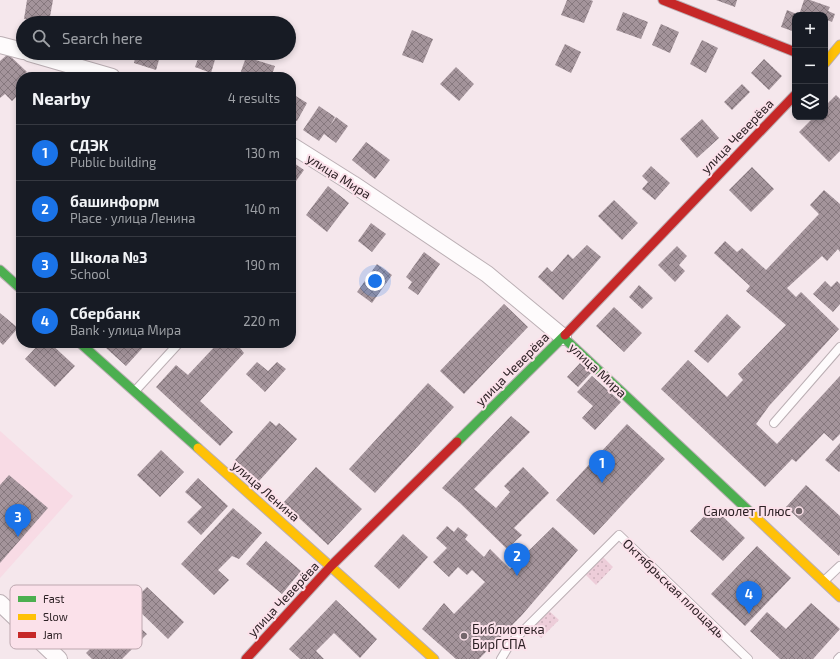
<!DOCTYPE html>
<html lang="en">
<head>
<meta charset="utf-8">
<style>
  :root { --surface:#171b24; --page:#242831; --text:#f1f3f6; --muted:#9ea1a6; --line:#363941; --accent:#1a73e8 }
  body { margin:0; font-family:"Exo 2",sans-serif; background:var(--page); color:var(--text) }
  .controls { position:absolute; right:12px; top:12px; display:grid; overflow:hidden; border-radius:8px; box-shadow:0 2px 6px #0003 }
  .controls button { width:36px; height:36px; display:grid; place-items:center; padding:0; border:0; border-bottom:1px solid var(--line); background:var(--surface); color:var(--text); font:20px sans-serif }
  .you { position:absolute; left:375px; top:281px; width:14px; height:14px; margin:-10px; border:3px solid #fff; border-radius:50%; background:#1a73e8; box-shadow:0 0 0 6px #1a73e833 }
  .badge { display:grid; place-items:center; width:26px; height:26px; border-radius:50%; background:var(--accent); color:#fff; font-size:13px; font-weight:700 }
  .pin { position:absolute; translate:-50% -33px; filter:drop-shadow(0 1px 2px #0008) }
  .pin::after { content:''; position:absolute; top:21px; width:14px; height:12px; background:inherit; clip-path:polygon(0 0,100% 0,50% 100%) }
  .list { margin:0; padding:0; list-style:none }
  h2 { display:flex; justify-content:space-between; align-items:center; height:52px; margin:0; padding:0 16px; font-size:17px }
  h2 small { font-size:13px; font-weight:400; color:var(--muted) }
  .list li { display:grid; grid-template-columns:26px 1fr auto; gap:12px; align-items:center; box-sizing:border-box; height:56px; padding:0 16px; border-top:1px solid var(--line) }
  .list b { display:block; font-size:15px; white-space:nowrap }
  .list p { margin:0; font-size:13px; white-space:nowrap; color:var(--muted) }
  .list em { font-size:13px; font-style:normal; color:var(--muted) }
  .icon { flex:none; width:22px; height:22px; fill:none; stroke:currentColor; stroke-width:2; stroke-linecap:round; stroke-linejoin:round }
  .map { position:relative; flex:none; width:840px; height:659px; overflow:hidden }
  .search { position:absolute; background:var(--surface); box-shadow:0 2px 6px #0003; left:16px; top:16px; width:280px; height:44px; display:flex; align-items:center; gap:10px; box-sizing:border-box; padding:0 14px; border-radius:22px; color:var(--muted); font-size:15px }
  .panel { position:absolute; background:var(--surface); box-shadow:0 2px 6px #0003; left:16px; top:72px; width:280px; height:276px; border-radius:16px }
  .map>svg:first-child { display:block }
  .built { fill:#f8dbe5 }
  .grass { fill:url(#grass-dots) }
  .building { fill:url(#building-cross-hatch) }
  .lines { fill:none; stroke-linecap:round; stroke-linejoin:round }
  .lane-casing { stroke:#bbafb4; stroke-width:10 }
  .street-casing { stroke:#bbafb4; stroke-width:18 }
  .fast-casing { stroke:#bbafb4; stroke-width:11 }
  .slow-casing { stroke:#bbafb4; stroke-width:11 }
  .jam-casing { stroke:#bbafb4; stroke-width:11 }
  .lane { stroke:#fefbfc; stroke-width:8 }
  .street { stroke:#fefbfc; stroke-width:16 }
  .fast { stroke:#4caf50; stroke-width:9 }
  .slow { stroke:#ffc107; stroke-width:9 }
  .jam { stroke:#c62828; stroke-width:9 }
  .poi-dot { fill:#73666b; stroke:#fbe1ea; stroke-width:1.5 }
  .labels { text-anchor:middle; stroke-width:4; stroke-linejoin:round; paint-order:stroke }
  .street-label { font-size:13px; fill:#2d2125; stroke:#fbe1ea }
  .poi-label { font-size:13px; fill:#2d2125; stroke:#fbe1ea; text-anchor:end }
  .key { fill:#fbe1ea; stroke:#bda7af; stroke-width:1 }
  .key-label { font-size:11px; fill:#2d2125 }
</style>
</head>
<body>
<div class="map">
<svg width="840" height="659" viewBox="0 0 840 659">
  <defs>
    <pattern id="grass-dots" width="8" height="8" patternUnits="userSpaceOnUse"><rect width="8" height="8" fill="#edcdd9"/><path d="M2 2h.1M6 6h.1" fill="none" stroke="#ccb0ba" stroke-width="1.8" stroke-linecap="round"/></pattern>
    <pattern id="building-cross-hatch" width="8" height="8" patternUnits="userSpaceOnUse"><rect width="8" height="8" fill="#a4949b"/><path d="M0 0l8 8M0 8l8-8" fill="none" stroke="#86787e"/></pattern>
  </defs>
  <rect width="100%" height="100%" fill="#f5e7ec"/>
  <path class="built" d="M0 431 73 496 0 578Z"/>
  <path class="grass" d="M602 556 613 567 596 585 584 573Z
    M547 609 559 620 541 638 530 627Z"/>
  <path class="building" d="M27 0H53L49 22 24 19Z
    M567 0H590L593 1 584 23 561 15Z
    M716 0H737L735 7Z
    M804 0H810L830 7 828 11 835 14 832 22 825 19V15H795V32L781 27 787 10 799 15Z
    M623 12 648 22 641 39 616 30Z
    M661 24 679 32 670 53 652 45Z
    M412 30 433 39 423 63 402 55Z
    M702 40 718 48 706 73 690 64Z
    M565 44 581 52 571 73 555 65Z
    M136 53H161L156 70 134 63Z
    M200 53H217L211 73 195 67Z
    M8 54 27 72 17 82 21 87V92L12 101 5 94 0 98V61Z
    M246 57 275 66 271 77H239Z
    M764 59 782 76 769 90 751 73Z
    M456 67 474 84 459 101 440 84Z
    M742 84 750 92 732 110 724 102Z
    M291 93 307 103 297 121 291 118Z
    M836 95 840 99V151L829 162 799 132 814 117H825V106Z
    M319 106 335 117 330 126 336 117 348 126 336 143 324 134 319 141 303 130Z
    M702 119 719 138 697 158 680 139Z
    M366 142 390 160 375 179 352 160Z
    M291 161 304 170 291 188Z
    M651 166 670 183 655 200 642 189 648 182 642 176Z
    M752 167 774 189 751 212 729 190Z
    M328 186 349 203 327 232 306 215Z
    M824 190 840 204V252L838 249 827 261 822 256 787 288 796 297 801 292 839 329 769 406 756 424 777 444 840 376V434L833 441 824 433 796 462 792 459 765 487 661 389 688 360 727 397 743 380 738 374 786 325 746 291 750 286 714 253 725 241 737 252 742 248 766 270 819 214 810 205Z
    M614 200 638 223 622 240 598 216Z
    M371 223 386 234 372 252 358 241Z
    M587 245 601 257 563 300 538 277 547 267 552 272 568 254 573 259Z
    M677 246 687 256 679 265 685 271 675 282 658 265Z
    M424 252 440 264 418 295 408 288 412 282 406 277Z
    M377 264 392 275 372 303 357 292Z
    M825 281 831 287 837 281 840 284V304L833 312 813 294Z
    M639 285 653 298 642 309 629 297Z
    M504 304 528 327 464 394 440 371Z
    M614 307 642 333 624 352 596 326Z
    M0 313 18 328 3 345 0 342Z
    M727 314 741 327 708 363 694 351Z
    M40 343H50L75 366 55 387 25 359Z
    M111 343H147L126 366 106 348Z
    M218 343H245L240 348 244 353 200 401 233 432 220 446 156 387 176 365 188 375Z
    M257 362 268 371 277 362 286 369 265 392 246 374Z
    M580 363 591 373 578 387 567 377Z
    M592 376 621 402 595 430 582 418 593 406 577 392Z
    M428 383 454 407 375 493 349 469Z
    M511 416 530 432 474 489 496 508 510 492 504 486 523 467 549 493 514 528 522 535 507 549 460 503 442 488Z
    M270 421 276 426 279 423 297 439 259 481 235 460Z
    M627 424 665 459 594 535 556 500Z
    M840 443V471L839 472 825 460Z
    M161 450 184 472 160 497 137 475Z
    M316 467 362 509 328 545 283 503Z
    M9 475 48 508 0 563V485Z
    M198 478 228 506 201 535 187 522 202 507 185 492Z
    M806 485 840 516V554L839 556 786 507Z
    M713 507 745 538 723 561 690 531Z
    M233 508 262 533 239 559 232 556 218 570 229 580 214 595 181 564Z
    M447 526 454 532 458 527 468 535 465 539 484 557 490 549 510 569 553 527 578 550 522 615 479 659H456L422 629 444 603 454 614 485 582 472 570 467 575 458 567 449 577 433 562 447 548 436 538Z
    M403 534 428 557 399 589 374 566Z
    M266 541 301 571 282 594 246 564Z
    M757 546 791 578 745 626 711 594Z
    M147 587 184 622 168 639 131 603Z
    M336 600 377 639 360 658 334 633 316 651 324 659H300L289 649Z
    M811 603 840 629 813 659H780L750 631 767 612 786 629Z
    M125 614 147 634 122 659H92L86 653Z"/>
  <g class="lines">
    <defs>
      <path id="lane" d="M135 391 179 343
        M774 423 840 347
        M824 581 840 566
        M501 659 510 644 619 535 748 659
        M838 659 840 657"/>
      <path id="street" d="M0 45 23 51
        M29 53 112 77
        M291 145 353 184 487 274 563 337
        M0 603 59 659"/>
      <path id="fast" d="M0 270 21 289
        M563 337 750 512
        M80 343 198 448
        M457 442 565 335"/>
      <path id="slow" d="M825 63 840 45
        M198 448 434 659
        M750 512 840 597"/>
      <path id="jam" d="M663 0 795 52
        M565 335 795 95
        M246 659 331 566 457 442"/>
    </defs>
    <use href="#lane" class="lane-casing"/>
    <use href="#street" class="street-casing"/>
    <use href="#fast" class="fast-casing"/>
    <use href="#slow" class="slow-casing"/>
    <use href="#jam" class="jam-casing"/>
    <use href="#lane" class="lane"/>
    <use href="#street" class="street"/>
    <use href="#fast" class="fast"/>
    <use href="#slow" class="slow"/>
    <use href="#jam" class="jam"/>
  </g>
  <g class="poi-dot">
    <circle cx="799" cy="511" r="4"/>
    <circle cx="464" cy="636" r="4"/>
  </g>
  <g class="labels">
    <g class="street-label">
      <text transform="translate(737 136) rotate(-46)" y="5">улица Чеверёва</text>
      <text transform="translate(339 176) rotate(32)" y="5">улица Мира</text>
      <text transform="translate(512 369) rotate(-45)" y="5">улица Чеверёва</text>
      <text transform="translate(598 370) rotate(43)" y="5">улица Мира</text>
      <text transform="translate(266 491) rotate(41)" y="5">улица Ленина</text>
      <text transform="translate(674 588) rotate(44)" y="5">Октябрьская площадь</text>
      <text transform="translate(283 599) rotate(-47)" y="5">улица Чеверёва</text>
    </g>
    <g class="poi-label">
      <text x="791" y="516">Самолет Плюс</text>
      <text x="472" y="634" text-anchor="start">Библиотека<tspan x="472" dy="15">БирГСПА</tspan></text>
    </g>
  </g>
  <rect x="10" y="585" width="132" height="64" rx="6" class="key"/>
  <rect x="18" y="596" width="18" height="6" fill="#4caf50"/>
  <rect x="18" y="614" width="18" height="6" fill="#ffc107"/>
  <rect x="18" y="632" width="18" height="6" fill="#c62828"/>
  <g class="key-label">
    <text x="43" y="603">Fast</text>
    <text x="43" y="621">Slow</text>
    <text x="43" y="639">Jam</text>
  </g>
</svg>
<div class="controls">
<button>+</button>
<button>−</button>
<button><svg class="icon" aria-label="layers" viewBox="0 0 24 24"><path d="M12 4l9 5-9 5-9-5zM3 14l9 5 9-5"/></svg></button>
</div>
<div class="you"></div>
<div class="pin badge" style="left:602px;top:483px">1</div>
<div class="pin badge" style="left:517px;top:576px">2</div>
<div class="pin badge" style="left:18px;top:537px">3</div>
<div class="pin badge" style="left:749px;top:614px">4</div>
<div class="search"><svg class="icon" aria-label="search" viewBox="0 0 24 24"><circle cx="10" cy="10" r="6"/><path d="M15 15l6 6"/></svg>Search here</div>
<section class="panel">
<h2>Nearby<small>4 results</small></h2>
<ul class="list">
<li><span class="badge">1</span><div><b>СДЭК</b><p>Public building</p></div><em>130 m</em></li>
<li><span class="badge">2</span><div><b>башинформ</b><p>Place · улица Ленина</p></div><em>140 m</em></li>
<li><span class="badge">3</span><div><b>Школа №3</b><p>School</p></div><em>190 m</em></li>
<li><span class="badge">4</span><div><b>Сбербанк</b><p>Bank · улица Мира</p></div><em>220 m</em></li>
</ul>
</section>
</div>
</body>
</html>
